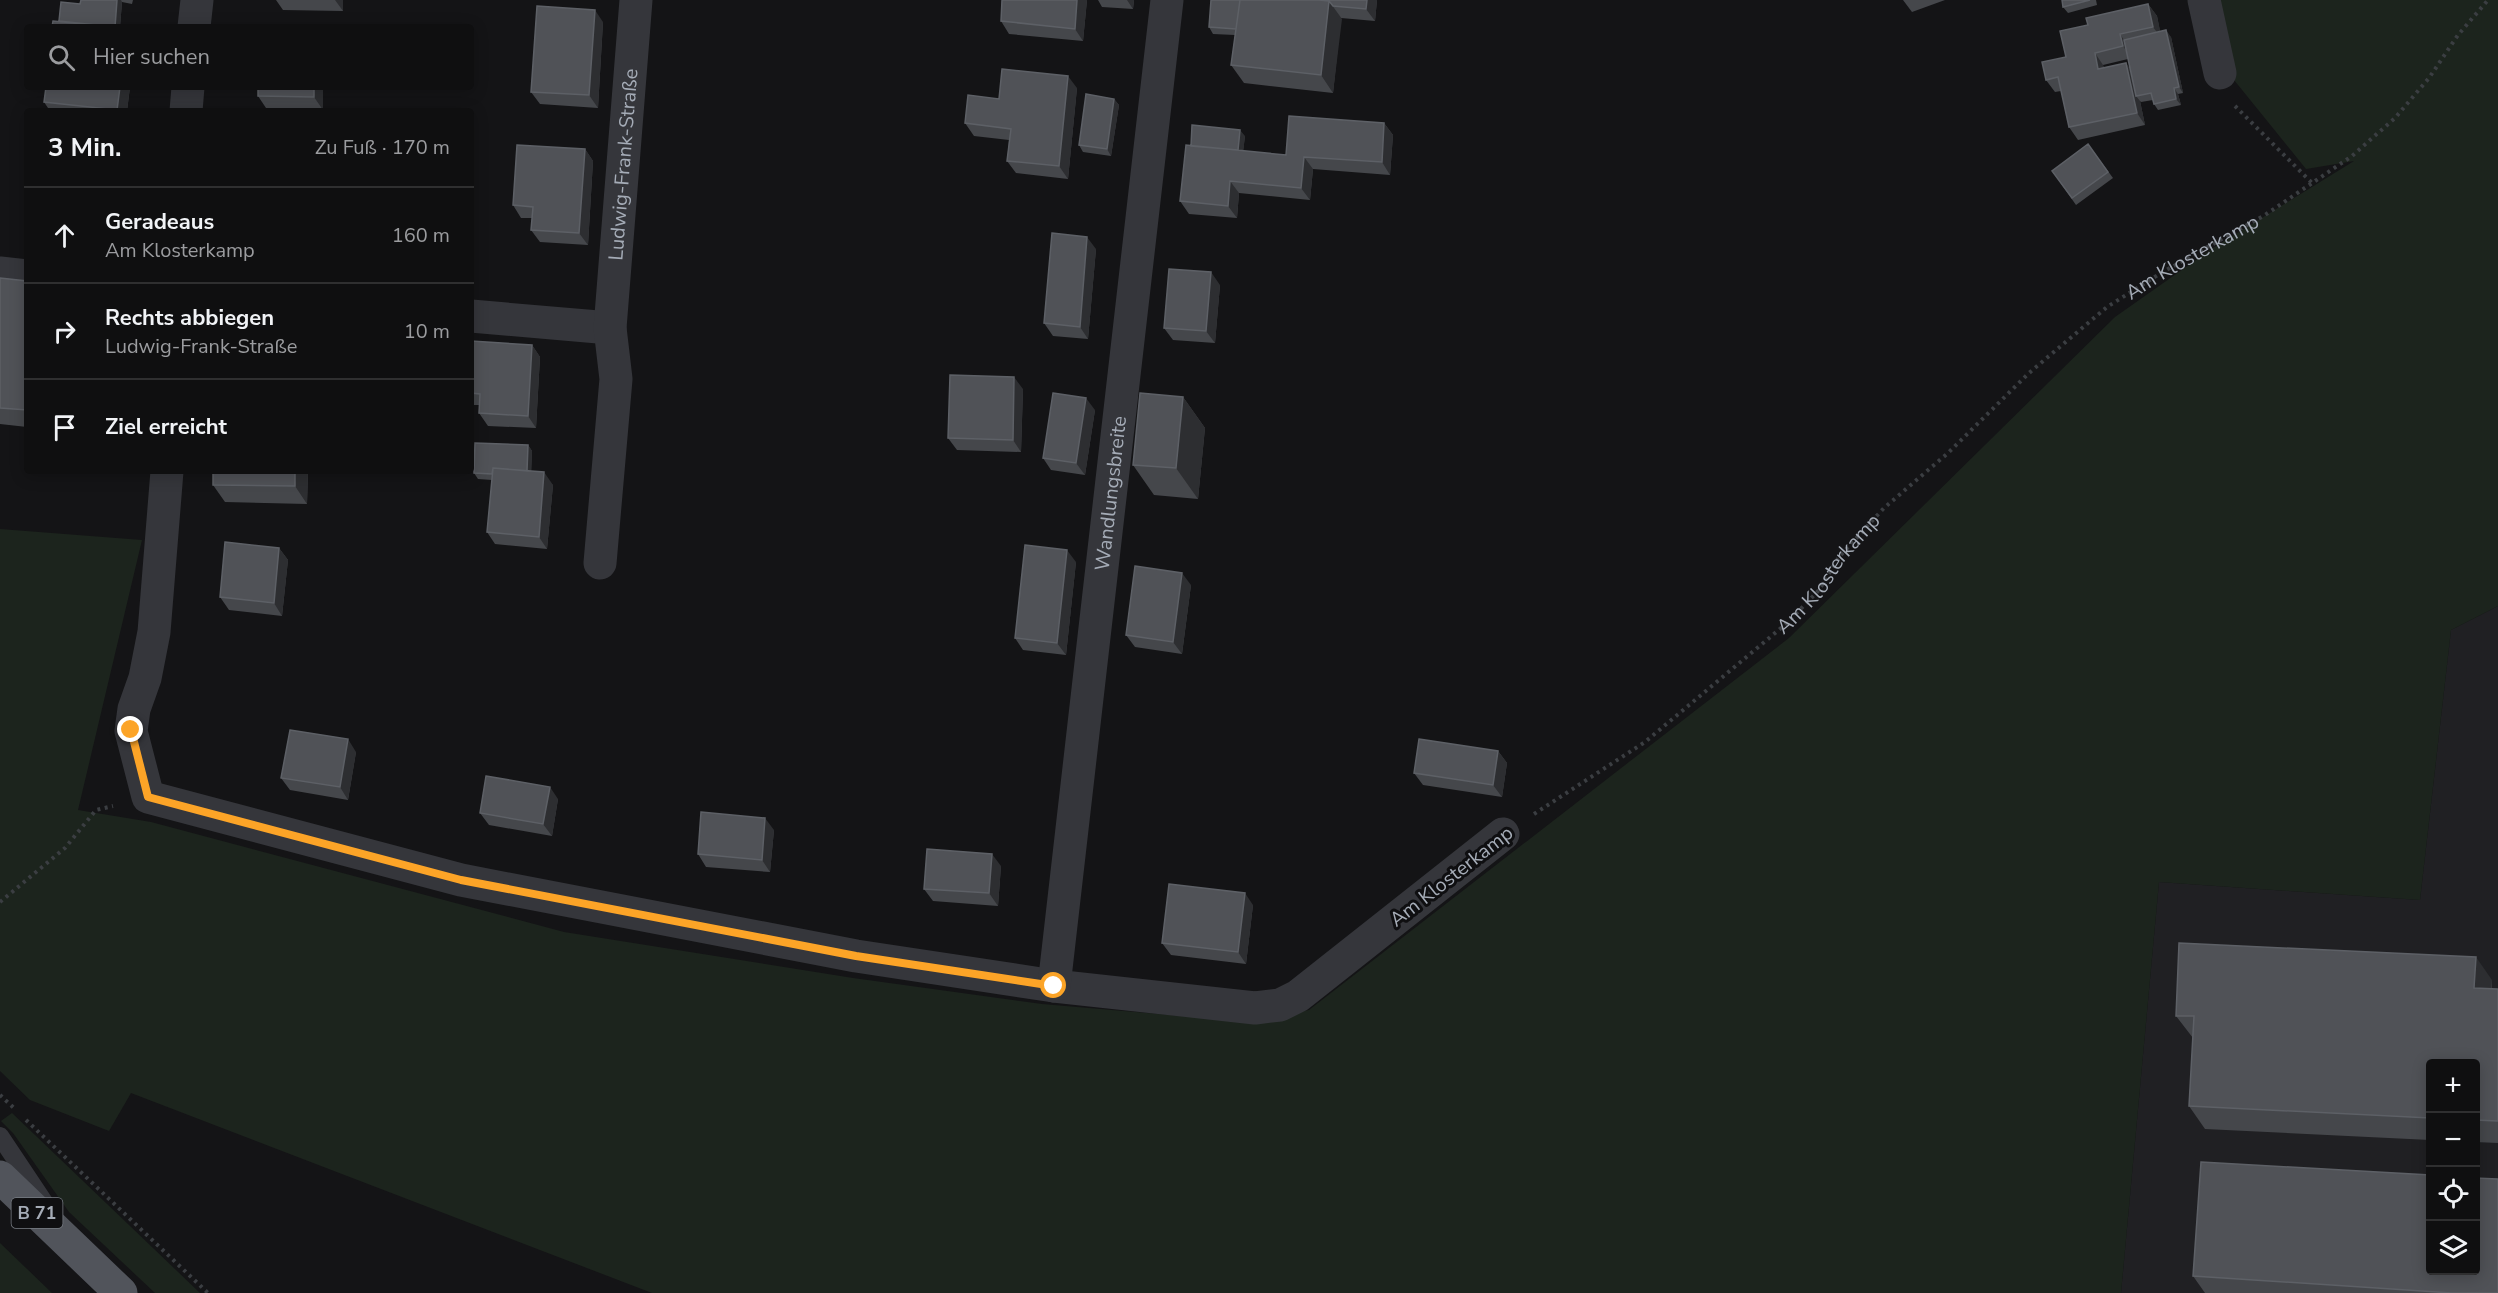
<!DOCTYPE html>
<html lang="de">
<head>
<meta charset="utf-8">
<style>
  :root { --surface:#0f0f10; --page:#1d1d1e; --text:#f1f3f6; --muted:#9b9c9f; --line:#2f2f30 }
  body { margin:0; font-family:"Nunito Sans",sans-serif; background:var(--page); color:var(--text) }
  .controls { position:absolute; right:18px; bottom:18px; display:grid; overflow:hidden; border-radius:6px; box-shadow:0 3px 15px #0003 }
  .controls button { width:54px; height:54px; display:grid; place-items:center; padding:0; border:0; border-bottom:2px solid var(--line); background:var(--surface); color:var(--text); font:30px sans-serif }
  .stop { position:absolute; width:18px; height:18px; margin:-14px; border:4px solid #fca427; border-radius:50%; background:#fff }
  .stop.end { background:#fca427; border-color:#fff; box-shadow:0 2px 6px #0008 }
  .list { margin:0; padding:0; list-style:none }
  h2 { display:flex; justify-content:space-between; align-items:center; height:78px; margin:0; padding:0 24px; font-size:26px }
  h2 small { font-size:20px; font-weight:400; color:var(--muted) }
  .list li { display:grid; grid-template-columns:39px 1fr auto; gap:18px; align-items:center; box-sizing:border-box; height:96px; padding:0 24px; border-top:2px solid var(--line) }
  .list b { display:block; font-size:22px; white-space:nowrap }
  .list p { margin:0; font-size:20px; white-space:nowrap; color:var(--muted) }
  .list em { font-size:20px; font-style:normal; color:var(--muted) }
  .icon { flex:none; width:33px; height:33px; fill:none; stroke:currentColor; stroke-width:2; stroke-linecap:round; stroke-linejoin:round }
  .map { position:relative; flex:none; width:2498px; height:1293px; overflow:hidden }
  .search { position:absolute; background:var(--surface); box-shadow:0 3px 15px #0003; left:24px; top:24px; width:450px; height:66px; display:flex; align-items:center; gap:15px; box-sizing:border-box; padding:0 21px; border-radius:6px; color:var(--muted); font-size:22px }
  .panel { position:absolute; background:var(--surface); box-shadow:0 3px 15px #0003; left:24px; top:108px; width:450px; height:366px; border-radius:6px }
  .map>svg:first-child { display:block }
  .built { fill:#202023; fill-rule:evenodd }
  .green { fill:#1c241d }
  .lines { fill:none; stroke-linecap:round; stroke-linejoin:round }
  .path { stroke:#3b3e42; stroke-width:4; stroke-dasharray:3 4.5; stroke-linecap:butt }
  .lane { stroke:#35363b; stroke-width:18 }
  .street { stroke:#35363b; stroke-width:33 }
  .primary { stroke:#51545b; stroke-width:33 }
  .wall { fill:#45474b; fill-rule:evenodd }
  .shaded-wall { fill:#2d2e31 }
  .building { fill:#505257; stroke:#5d6066; stroke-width:1.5 }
  .route { stroke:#fca427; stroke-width:8 }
  .labels { text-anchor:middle; stroke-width:6; stroke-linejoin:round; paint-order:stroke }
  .shield { fill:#0f0f11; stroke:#787d85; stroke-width:1.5 }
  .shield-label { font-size:18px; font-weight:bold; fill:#a5acb7 }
  .street-label { font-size:20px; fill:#a5acb7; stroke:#0f0f11 }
</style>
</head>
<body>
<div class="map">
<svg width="2498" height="1293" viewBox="0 0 2498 1293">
  <rect width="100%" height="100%" fill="#141416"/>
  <path class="built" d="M2498 606V1293H2121L2159 882 2420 900 2451 630ZM2430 1064H2476V1270H2430Z"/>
  <path class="green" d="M2211 0H2498V606L2451 630 2420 900 2159 882 2121 1293H652L131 1093 109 1131 30 1100 0 1071V529L142 540 78 810 151 822 564 932 853 978 1042 1004 1252 1022 1309 1010 1789 638 2115 317 2213 248 2354 161 2306 169 2234 80Z
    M12 1113 200 1293H155L69 1212 13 1133 1 1121Z
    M0 1243 52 1293H0Z"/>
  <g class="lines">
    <g class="path">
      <path d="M2235 106 2313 184"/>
      <path id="s1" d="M1534 814 1645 742 1787 623 1819 590 1839 557 1884 508 1948 453 2029 373 2107 307 2161 273 2265 215 2352 156 2395 118 2429 78 2458 35 2488 0"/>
      <path d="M0 902 65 848 96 810 113 806"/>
      <path d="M0 1095 16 1110"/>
      <path d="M26 1120 208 1293"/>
    </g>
    <path class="lane" d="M0 1136 46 1205"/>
    <g class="street">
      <path d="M2204 0 2220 73"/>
      <path d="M194 27 197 0"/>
      <path d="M186 111 188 87"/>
      <path d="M0 273 27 276"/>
      <path d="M471 316 610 328"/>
      <path d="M167 471 154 632 145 678 134 709 131 731 148 797 461 880 856 956 1054 986 1255 1008 1280 1005 1298 996 1503 834"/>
      <path id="s2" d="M600 563 616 379 610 328 636 0"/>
      <path id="s3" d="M1054 986 1167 0"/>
    </g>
    <path class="primary" d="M0 1177 121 1293"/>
  </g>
  <path class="wall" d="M81 0H133L132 4 122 2 120 27 59 21 80 4Z
    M276 0H343V11L283 10Z
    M1002 0H1087L1083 41 1009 34 1001 21Z
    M1098 0H1134L1133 9 1102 7Z
    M1211 0H1377L1375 21 1341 18 1333 93 1244 83 1231 65 1235 35 1213 34 1209 27Z
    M1903 0H1945L1912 12Z
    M2062 0H2096L2097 5 2068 13 2063 7Z
    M2148 4 2157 16 2160 32 2171 37 2183 93 2178 94 2181 105 2158 110 2154 104 2153 100 2141 102 2140 101 2145 125 2078 140 2069 127 2061 91 2055 92 2046 80 2066 57 2088 25ZM2128 59 2130 69 2104 68 2103 65Z
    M603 22 598 108 540 104 531 92Z
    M46 87H130L127 111H50L44 102Z
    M323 87V110L266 108 258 96Z
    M1077 88 1068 179 1016 173 1007 161 1009 140 974 136 965 123Z
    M1114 99 1119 105 1111 156 1083 152 1079 145Z
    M1384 123 1393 135 1390 175 1313 169 1310 200 1239 193 1237 218 1189 214 1180 201 1191 146 1245 136 1243 151 1286 155Z
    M2088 144 2113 178 2076 205 2052 171Z
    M585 149 593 161 588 245 540 242 531 230 532 218H521L513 205Z
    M1096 249 1088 339 1053 336 1044 323Z
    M0 278 27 281V427L0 424Z
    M1220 285 1215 343 1173 340 1164 328Z
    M471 341 532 345 540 357 536 428 488 426 479 413V405H471Z
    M1023 389 1021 452 957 450 948 438Z
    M1183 397 1205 428 1198 499 1154 495 1133 465Z
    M1095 410 1085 475 1051 470 1043 458Z
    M528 445 532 451 531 471 553 485 547 549 495 544 487 532 492 480 478 479 474 473Z
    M308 471 307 504 225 502 213 485Z
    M279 548 288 560 282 616 229 610 220 597Z
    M1076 562 1066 655 1023 650 1015 638Z
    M1191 585 1182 654 1135 647 1126 635Z
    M1498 751 1507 763 1502 797 1423 785 1414 773Z
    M356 752 348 800 290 790 281 778Z
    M558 799 552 836 489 825 480 813Z
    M774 830 770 872 706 867 698 854Z
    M1001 866 998 906 933 901 924 889Z
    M1253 905 1246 964 1171 955 1162 943Z
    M2492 980V989H2498V1143L2475 1142V1064H2430V1140L2205 1129 2189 1106 2193 1038 2176 1016Z
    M2193 1276 2498 1293H2205Z"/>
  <path class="shaded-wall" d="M117 0H121L122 2 120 27H115Z
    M335 0H343V11Z
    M1077 0H1087L1083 41 1075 29Z
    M1127 0H1134L1133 9Z
    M1367 0H1377L1375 21 1366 9Z
    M1329 1 1342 19 1333 93 1321 75Z
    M2148 4 2157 16 2162 39 2153 27Z
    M595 10 603 22 598 108 589 95Z
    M2166 30 2171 37 2183 93 2179 87Z
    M2120 34 2128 46 2131 58 2123 46Z
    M2095 53 2103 65 2106 81 2098 69Z
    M2126 63 2135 75 2136 96 2140 101 2145 125 2137 113Z
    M1068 76 1077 88 1068 179 1059 166Z
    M120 87H130L127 111H118L117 110Z
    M314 87H323V110L314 97Z
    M2174 88 2178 94 2181 105 2176 99Z
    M1114 99 1119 105 1111 156 1107 149Z
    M1384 123 1393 135 1390 175 1382 162Z
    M1240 130 1245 136 1242 162 1238 156Z
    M585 149 593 161 588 245 579 233Z
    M1304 157 1313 169 1310 200 1301 188Z
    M1230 181 1239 193 1237 218 1228 206Z
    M1087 237 1096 249 1088 339 1080 327Z
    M1211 272 1220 285 1215 343 1206 331Z
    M532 345 540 357 536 428 528 416Z
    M1014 377 1023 389 1021 452 1013 440Z
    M1183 397 1205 428 1198 499 1176 468Z
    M1086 398 1095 410 1085 475 1076 463Z
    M528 445 532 451 531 483 526 476Z
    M295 471H308L307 504 295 486Z
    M544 472 553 485 547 549 539 537Z
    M279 548 288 560 282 616 274 603Z
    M1067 550 1076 562 1066 655 1057 643Z
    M1182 573 1191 585 1182 654 1173 642Z
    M348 739 356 752 348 800 340 787Z
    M1498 751 1507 763 1502 797 1493 785Z
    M550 787 558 799 552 836 543 824Z
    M765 818 774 830 770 872 762 860Z
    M992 854 1001 866 998 906 989 893Z
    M1245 893 1253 905 1246 964 1238 952Z
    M2476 957 2492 980 2490 1011 2474 988Z"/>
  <path class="building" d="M81 0H117L115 27 59 21 61 2 80 4Z
    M1002 0H1077L1075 29 1001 21Z
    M1211 0H1240L1236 29 1209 27Z
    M1240 0H1319L1329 1 1321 75 1231 65Z
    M1319 0H1367L1366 9 1333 6 1329 1Z
    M2062 0H2090L2063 7Z
    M2148 4 2153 27 2120 34 2123 46 2095 53 2098 69 2126 63 2137 113 2069 127 2058 77 2046 80 2042 62 2066 57 2060 31 2088 25 2086 18Z
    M537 6 595 10 589 95 531 92Z
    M53 21 110 27H52Z
    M2166 30 2179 87 2174 88 2176 99 2154 104 2151 93 2136 96 2124 40Z
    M1002 69 1068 76 1059 166 1007 161 1011 129 965 123 968 95 999 99Z
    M46 87H120L117 110 44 102Z
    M258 87H314V97L258 96Z
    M1086 94 1114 99 1107 149 1079 145Z
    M1289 116 1384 123 1382 162 1304 157 1301 188 1230 181 1228 206 1180 201 1186 145 1286 155Z
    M1192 125 1240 130 1238 150 1191 146Z
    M2088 144 2108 172 2072 198 2052 171Z
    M517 145 585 149 579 233 531 230 533 207 513 205Z
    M1052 233 1087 237 1080 327 1044 323Z
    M1169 269 1211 272 1206 331 1164 328Z
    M0 278 27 281V410L0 408Z
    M471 341 532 345 528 416 479 413 480 394 471 393Z
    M950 375 1014 377 1013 440 948 438Z
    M1053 393 1086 398 1076 463 1043 458Z
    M1140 393 1183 397 1176 468 1133 465Z
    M475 443 528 445 527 471 493 468 492 474 474 473Z
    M493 468 544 472 539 537 487 532Z
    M213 471H295V486L213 485Z
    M225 542 279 548 274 603 220 597Z
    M1025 545 1067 550 1057 643 1015 638Z
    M1135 566 1182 573 1173 642 1126 635Z
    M290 730 348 739 340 787 281 778Z
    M1419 739 1498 751 1493 785 1414 773Z
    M486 776 550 787 543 824 480 813Z
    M701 812 765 818 762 860 698 854Z
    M927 849 992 854 989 893 924 889Z
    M1169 884 1245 893 1238 952 1162 943Z
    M2179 943 2476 957 2474 988 2498 989V1121L2475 1120V1064H2430V1118L2189 1106 2194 1016H2176Z
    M2201 1162 2430 1175V1270H2475V1178L2498 1179V1293H2452L2193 1276Z"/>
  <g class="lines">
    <path class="route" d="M131 730 148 797 461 880 856 956 1054 986"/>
  </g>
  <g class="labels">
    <rect class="shield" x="11.5" y="1198" width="51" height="30" rx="4.5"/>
    <g class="shield-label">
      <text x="37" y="1219">B 71</text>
    </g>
    <g class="street-label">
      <text dy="7" stroke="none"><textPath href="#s2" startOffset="400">Ludwig-Frank-Straße</textPath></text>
      <text dy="7" stroke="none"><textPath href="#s1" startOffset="868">Am Klosterkamp</textPath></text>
      <text dy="7" stroke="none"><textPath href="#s3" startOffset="496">Wandlungsbreite</textPath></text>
      <text dy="7" stroke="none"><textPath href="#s1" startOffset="382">Am Klosterkamp</textPath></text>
      <text transform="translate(1451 876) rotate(-38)" y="7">Am Klosterkamp</text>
    </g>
  </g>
</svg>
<div class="controls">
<button>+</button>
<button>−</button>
<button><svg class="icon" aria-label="locate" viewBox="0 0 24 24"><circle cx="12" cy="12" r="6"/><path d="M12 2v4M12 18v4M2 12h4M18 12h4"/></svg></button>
<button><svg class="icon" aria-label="layers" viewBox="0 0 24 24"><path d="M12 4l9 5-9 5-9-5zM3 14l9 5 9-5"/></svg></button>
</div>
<div class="stop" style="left:1054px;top:986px"></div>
<div class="stop end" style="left:131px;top:730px"></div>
<div class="search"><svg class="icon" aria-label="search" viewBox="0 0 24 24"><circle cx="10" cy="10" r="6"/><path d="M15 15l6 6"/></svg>Hier suchen</div>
<section class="panel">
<h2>3 Min.<small>Zu Fuß · 170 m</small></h2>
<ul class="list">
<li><svg class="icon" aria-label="ahead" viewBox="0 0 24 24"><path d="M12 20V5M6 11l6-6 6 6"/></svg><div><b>Geradeaus</b><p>Am Klosterkamp</p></div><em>160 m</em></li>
<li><svg class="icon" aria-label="right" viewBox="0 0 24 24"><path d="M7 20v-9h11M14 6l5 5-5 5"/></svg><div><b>Rechts abbiegen</b><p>Ludwig-Frank-Straße</p></div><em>10 m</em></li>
<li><svg class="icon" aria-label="arrive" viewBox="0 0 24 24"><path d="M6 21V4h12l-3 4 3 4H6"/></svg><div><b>Ziel erreicht</b></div></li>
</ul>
</section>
</div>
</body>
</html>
